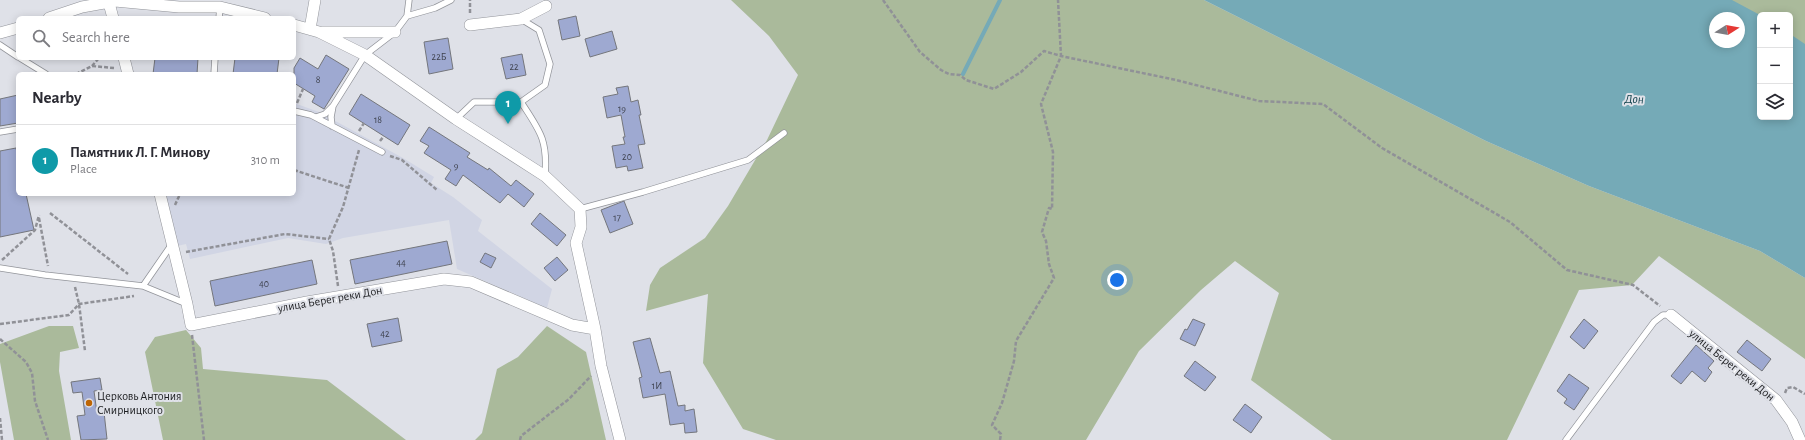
<!DOCTYPE html>
<html lang="en">
<head>
<meta charset="utf-8">
<style>
  :root { --surface:#fff; --page:#f7f7f7; --text:#2b2b33; --muted:#7c7c81; --line:#e1e1e2; --accent:#be6504 }
  body { margin:0; font-family:"Alegreya Sans",sans-serif; background:var(--page); color:var(--text) }
  .controls { position:absolute; right:12px; top:12px; display:grid; overflow:hidden; border-radius:6px; box-shadow:0 2px 10px #0003 }
  .controls button { width:36px; height:36px; display:grid; place-items:center; padding:0; border:0; border-bottom:1px solid var(--line); background:var(--surface); color:var(--text); font:20px sans-serif }
  .compass { position:absolute; left:1709px; top:12px; width:36px; height:36px; border-radius:50%; background:var(--surface); box-shadow:0 2px 10px #0003; rotate:79deg }
  .you { position:absolute; left:1117px; top:280px; width:14px; height:14px; margin:-10px; border:3px solid #fff; border-radius:50%; background:#1a73e8; box-shadow:0 0 0 6px #1a73e833 }
  .badge { display:grid; place-items:center; width:26px; height:26px; border-radius:50%; background:var(--accent); color:#fff; font-size:13px; font-weight:700 }
  .pin { position:absolute; translate:-50% -33px; filter:drop-shadow(0 1px 2px #0008) }
  .pin::after { content:''; position:absolute; top:21px; width:14px; height:12px; background:inherit; clip-path:polygon(0 0,100% 0,50% 100%) }
  .list { margin:0; padding:0; list-style:none }
  h2 { display:flex; justify-content:space-between; align-items:center; height:52px; margin:0; padding:0 16px; font-size:17px }
  h2 small { font-size:13px; font-weight:400; color:var(--muted) }
  .list li { display:grid; grid-template-columns:26px 1fr auto; gap:12px; align-items:center; box-sizing:border-box; height:72px; padding:0 16px; border-top:1px solid var(--line) }
  .list b { display:block; font-size:15px; white-space:nowrap }
  .list p { margin:0; font-size:13px; white-space:nowrap; color:var(--muted) }
  .list em { font-size:13px; font-style:normal; color:var(--muted) }
  .icon { flex:none; width:22px; height:22px; fill:none; stroke:currentColor; stroke-width:2; stroke-linecap:round; stroke-linejoin:round }
  .map { position:relative; flex:none; width:1805px; height:440px; overflow:hidden }
  .search { position:absolute; background:var(--surface); box-shadow:0 2px 10px #0003; left:16px; top:16px; width:280px; height:44px; display:flex; align-items:center; gap:10px; box-sizing:border-box; padding:0 14px; border-radius:6px; color:var(--muted); font-size:15px }
  .panel { position:absolute; background:var(--surface); box-shadow:0 2px 10px #0003; left:16px; top:72px; width:280px; height:124px; border-radius:6px }
  .map>svg:first-child { display:block }
  .built { fill:#d1d5e4 }
  .green { fill:#aaba9b }
  .water { fill:#75aab7; fill-rule:evenodd }
  .lines { fill:none; stroke-linecap:round; stroke-linejoin:round }
  .stream { stroke:#75aab7; stroke-width:4 }
  .building { fill:#9ea9d1; stroke:#74767c }
  .lane-casing { stroke:#92949a; stroke-width:7 }
  .street-casing { stroke:#92949a; stroke-width:12 }
  .path { stroke:#909197; stroke-width:2.5; stroke-dasharray:4 2; stroke-linecap:butt }
  .lane { stroke:#fff; stroke-width:5.5 }
  .street { stroke:#fff; stroke-width:11 }
  .poi-dot { fill:#be6504; stroke:#dfe1e8; stroke-width:1.5 }
  .labels { text-anchor:middle; stroke-width:4; stroke-linejoin:round; paint-order:stroke }
  .number-label { font-size:10px; fill:#3e424e }
  .street-label { font-size:12px; fill:#1e1f22; stroke:#dfe1e8 }
  .poi-label { font-size:12px; fill:#1e1f22; stroke:#dfe1e8; text-anchor:start }
  .water-label { font-size:13px; font-style:italic; fill:#0c3e48; stroke:#dfe1e8 }
</style>
</head>
<body>
<div class="map">
<svg width="1805" height="440" viewBox="0 0 1805 440">
  <rect width="100%" height="100%" fill="#dfe1e8"/>
  <path class="built" d="M294 103 319 112 403 158 434 177 431 183 453 197 482 220 478 231 552 289 547 308 457 269 449 220 343 238 326 244 288 238 190 259 186 244 177 246 164 194H294Z"/>
  <path class="green" d="M731 0H1204L1486 141 1589 186 1760 251 1805 278V359L1659 256 1632 285 1579 290 1507 440H1332L1251 380 1279 293 1235 261 1201 290 1139 351 1086 440H776L743 429 703 363 708 294 646 311 650 285 660 268 705 238 728 206 767 140 798 75 769 36Z
    M1718 0H1805V51L1790 42V15H1760Z
    M49 326H73L79 348 60 352 59 371 71 440H14L0 362V344Z
    M547 326 586 352 606 440H475L482 433 497 369 518 357Z
    M186 330 201 348 203 369 327 380 406 440H163L145 352 155 337Z"/>
  <path class="water" d="M1204 0H1732L1760 15V117H1790V34L1805 44V278L1760 251 1589 186 1486 141ZM1715 18H1739V42H1715Z"/>
  <g class="lines">
    <path class="stream" d="M963 74 1000 0"/>
  </g>
  <path class="building" d="M576 16 580 36 562 40 558 20Z
    M612 31 617 49 590 57 585 39Z
    M448 38 453 69 429 74 424 42Z
    M522 54 526 75 506 79 501 58Z
    M326 55 349 69 324 109 312 102 315 96 294 83V68L300 58 318 69Z
    M155 58H198L197 74H153Z
    M235 58H279L277 74H233Z
    M628 86 631 102 638 100 641 115H639L645 144 638 145 643 168 628 171 627 166 616 168 612 146 625 144 623 137H625L621 115 607 118 603 97 618 94 616 88Z
    M361 94 410 125 398 145 349 114Z
    M18 95V123L0 126V99Z
    M429 127 470 153 467 157 488 170 489 168 511 186 516 180 534 194 524 207 508 194 500 203 463 175 456 186 445 179 451 170 424 153 429 146 420 141Z
    M16 148 18 158V194H26L34 230 0 237V151Z
    M624 201 633 224 610 233 601 210Z
    M540 213 566 235 557 246 531 224Z
    M447 241 452 264 355 284 350 260Z
    M485 253 496 258 491 268 480 262Z
    M557 257 568 270 555 281 544 268Z
    M312 260 317 284 215 306 210 281Z
    M398 318 402 341 372 347 367 324Z
    M1193 319 1205 324 1195 346 1180 339 1185 329 1187 330Z
    M1584 319 1598 331 1584 349 1570 337Z
    M650 338 660 373 670 371 678 406 685 405V411L694 409 697 432 685 433 684 423 670 425 665 394 643 398 639 378 642 377 633 342Z
    M1747 340 1771 359 1762 371 1737 352Z
    M1696 345 1714 361 1708 368 1712 372 1705 382 1692 371 1681 384 1671 376Z
    M1195 361 1216 377 1205 391 1184 376Z
    M1569 374 1589 388 1574 410 1564 403 1567 399 1557 391Z
    M100 378 102 390 94 391 97 413 104 412 107 439 81 440 77 416 85 415 82 392 73 393 71 382Z
    M1245 404 1262 417 1251 433 1233 420Z"/>
  <g class="lines">
    <defs>
      <path id="lane" d="M407 16 435 8 451 0
        M219 18 220 7
        M521 19 539 30 550 64 545 85 521 102C540 131 548 140 545 176
        M0 45 18 57
        M20 58 46 74
        M214 74 215 58
        M294 111 311 115 382 152
        M316 117 325 114 333 106
        M456 119 474 102H521
        M332 126 331 117 333 106 365 55 395 32 407 16 409 0
        M0 132 18 129
        M580 209 643 192 748 160 784 133
        M0 268 45 275 143 286 172 244
        M143 286 187 304
        M1566 440 1654 322 1663 315H1671"/>
      <path id="street" d="M109 3 113 18
        M49 18 82 7 115 1 179 7H220L265 18
        M294 25 319 32 365 55 456 119 545 176 580 209 581 227 576 243 595 329 601 366 620 440
        M470 25 521 19 546 6
        M310 29 315 0
        M322 32H395
        M0 33 18 28
        M124 58 128 74
        M160 194 187 304 191 325 307 302 444 279 471 282 572 325 595 329
        M1671 315 1776 400 1792 422 1800 440"/>
    </defs>
    <use href="#lane" class="lane-casing"/>
    <use href="#street" class="street-casing"/>
    <path class="path" d="M883 0 920 52 941 70 949 74 960 75 966 80 994 89 1021 72 1044 51 1061 56 1176 80 1259 101 1323 104 1382 148 1510 222 1567 270 1633 285 1660 306
      M470 13V0
      M92 66 99 58
      M76 74 92 66 114 68
      M297 103 303 89
      M359 131 364 123
      M380 141 384 136
      M390 156 402 160 437 190
      M294 170 349 188
      M175 205 180 194
      M50 213 128 274
      M39 218 48 266
      M186 252 285 234 329 239
      M2 260 35 230 39 215
      M338 286 333 251 329 239 343 207 359 150
      M75 287 79 304 85 351
      M0 324 69 315 79 304 134 296
      M192 335 204 440
      M0 339 26 362 32 373 35 401 48 440
      M1785 393 1787 388 1793 387 1805 394
      M0 418 2 440
      M520 440 521 436 569 399 591 376
      M1000 440 1001 434 992 425 1002 403 1014 361 1016 341 1054 278 1049 264 1046 241 1042 232 1049 208 1052 209 1053 152 1041 104 1061 56 1058 0"/>
    <use href="#lane" class="lane"/>
    <use href="#street" class="street"/>
  </g>
  <circle class="poi-dot" cx="89" cy="403" r="4"/>
  <g class="labels">
    <g class="number-label">
      <text x="439" y="60">22Б</text>
      <text x="514" y="70">22</text>
      <text x="318" y="83">8</text>
      <text x="622" y="112">19</text>
      <text x="378" y="123">18</text>
      <text x="627" y="160">20</text>
      <text x="456" y="169">9</text>
      <text x="617" y="221">17</text>
      <text x="401" y="266">44</text>
      <text x="264" y="287">40</text>
      <text x="385" y="337">42</text>
      <text x="657" y="389">1И</text>
    </g>
    <g class="street-label">
      <text transform="translate(330 299) rotate(-10)" y="4">улица Берег реки Дон</text>
      <text transform="translate(1732 365) rotate(39)" y="4">улица Берег реки Дон</text>
    </g>
    <g class="poi-label">
      <text x="97" y="400">Церковь Антония<tspan x="97" dy="14">Смирницкого</tspan></text>
    </g>
    <g class="water-label">
      <text x="1634" y="103">Дон</text>
    </g>
  </g>
</svg>
<div class="controls">
<button>+</button>
<button>−</button>
<button><svg class="icon" aria-label="layers" viewBox="0 0 24 24"><path d="M12 4l9 5-9 5-9-5zM3 14l9 5 9-5"/></svg></button>
</div>
<svg class="compass" viewBox="-18 -18 36 36"><path d="M0-13l5 13h-10z" fill="#e53935"/><path d="M0 13l5-13h-10z" fill="#7c7c81"/></svg>
<div class="you"></div>
<div class="pin badge" style="left:508px;top:124px;background:#0f9aa8">1</div>
<div class="search"><svg class="icon" aria-label="search" viewBox="0 0 24 24"><circle cx="10" cy="10" r="6"/><path d="M15 15l6 6"/></svg>Search here</div>
<section class="panel">
<h2>Nearby<small></small></h2>
<ul class="list">
<li><span class="badge" style="background:#0f9aa8">1</span><div><b>Памятник Л. Г. Минову</b><p>Place</p></div><em>310 m</em></li>
</ul>
</section>
</div>
</body>
</html>
